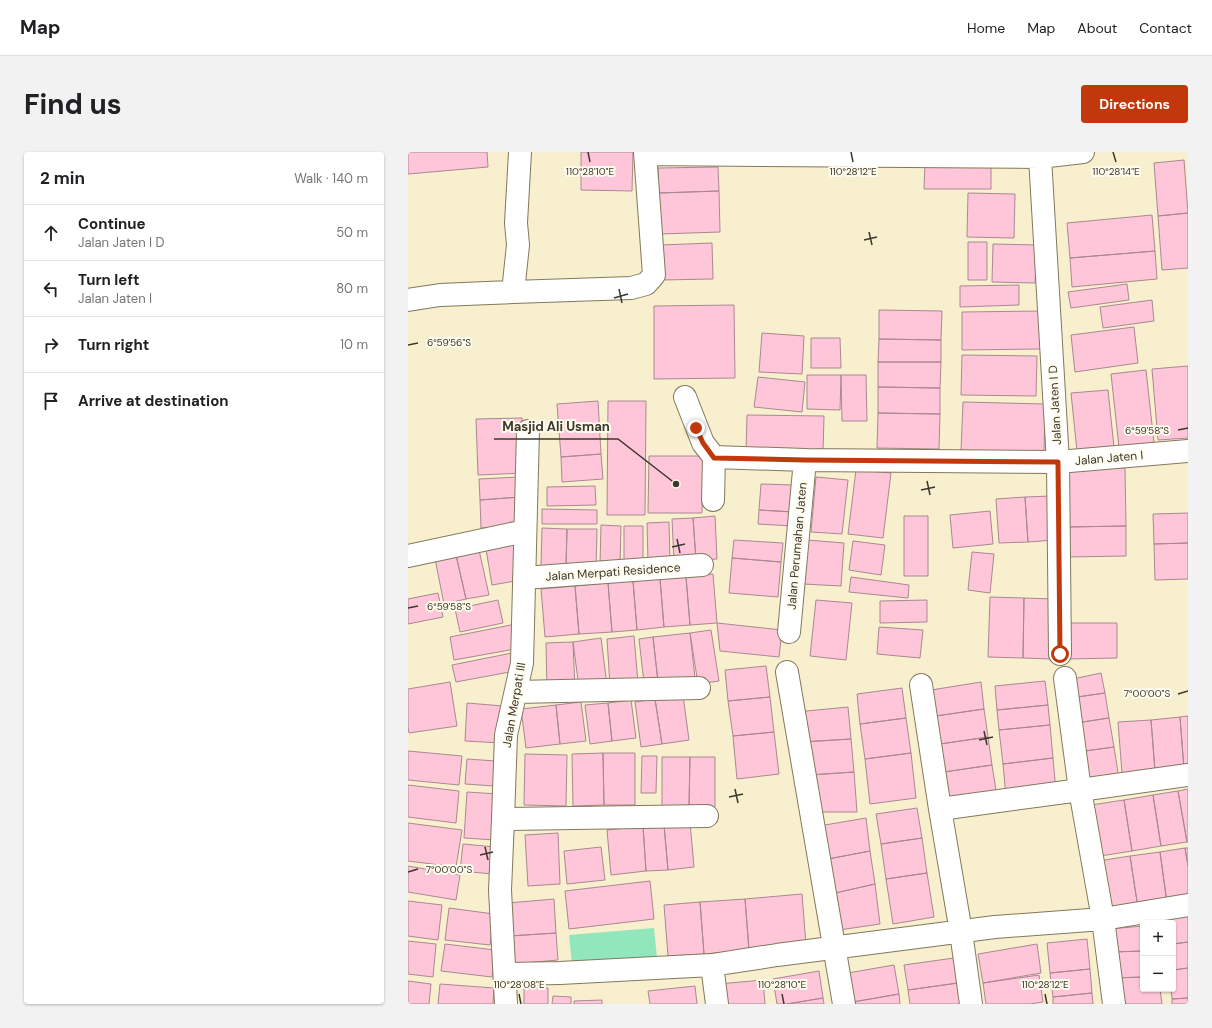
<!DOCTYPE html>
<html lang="en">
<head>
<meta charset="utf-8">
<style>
  :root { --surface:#fff; --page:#f2f2f2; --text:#202124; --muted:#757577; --line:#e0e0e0; --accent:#c1380c }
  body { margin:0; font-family:"DM Sans",sans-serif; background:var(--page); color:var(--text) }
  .controls { position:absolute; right:12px; bottom:12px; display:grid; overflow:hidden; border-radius:4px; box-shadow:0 1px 3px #0004 }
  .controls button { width:36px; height:36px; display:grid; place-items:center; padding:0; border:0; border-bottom:1px solid var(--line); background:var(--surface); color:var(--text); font:20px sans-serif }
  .stop { position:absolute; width:12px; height:12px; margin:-9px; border:3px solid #c1380c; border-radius:50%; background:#fff }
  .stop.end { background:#c1380c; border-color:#fff; box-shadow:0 1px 4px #0008 }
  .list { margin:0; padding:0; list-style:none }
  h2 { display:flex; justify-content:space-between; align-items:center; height:52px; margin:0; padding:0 16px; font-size:17px }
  h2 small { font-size:13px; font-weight:400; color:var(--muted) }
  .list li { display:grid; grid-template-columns:26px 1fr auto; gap:12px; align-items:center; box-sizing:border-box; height:56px; padding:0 16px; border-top:1px solid var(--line) }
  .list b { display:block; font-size:15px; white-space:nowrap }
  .list p { margin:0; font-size:13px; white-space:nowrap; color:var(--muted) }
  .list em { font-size:13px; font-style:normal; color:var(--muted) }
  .icon { flex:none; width:22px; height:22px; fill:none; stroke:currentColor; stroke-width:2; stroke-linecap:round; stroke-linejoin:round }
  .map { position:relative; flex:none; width:780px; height:852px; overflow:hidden; border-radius:4px }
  header { display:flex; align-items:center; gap:24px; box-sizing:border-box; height:56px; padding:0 20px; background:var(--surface); border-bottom:1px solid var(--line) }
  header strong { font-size:19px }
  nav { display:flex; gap:22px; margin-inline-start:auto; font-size:14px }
  .intro { display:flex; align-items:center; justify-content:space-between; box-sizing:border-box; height:96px; padding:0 24px }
  h1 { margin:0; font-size:28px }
  .button { padding:10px 18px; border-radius:4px; background:var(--accent); color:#fff; font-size:14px; font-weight:700 }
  main { display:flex; gap:24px; padding:0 24px }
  aside { flex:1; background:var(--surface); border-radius:4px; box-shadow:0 1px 3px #0004 }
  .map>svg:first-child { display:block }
  .green { fill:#92e6bb }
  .building { fill:#fec6d8; stroke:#aa8892 }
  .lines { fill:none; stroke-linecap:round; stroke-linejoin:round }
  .street-casing { stroke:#81795b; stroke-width:24 }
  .street { stroke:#fff; stroke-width:22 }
  .route { stroke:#c1380c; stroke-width:5 }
  .ticks { fill:none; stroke:#3b382b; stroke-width:1.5 }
  .labels { text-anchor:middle; stroke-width:4; stroke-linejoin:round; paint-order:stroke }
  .street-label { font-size:12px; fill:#3b382b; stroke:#fffcee }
  .ticks-label { font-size:10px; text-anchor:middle; fill:#3b382b; stroke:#fffcee; stroke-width:4; stroke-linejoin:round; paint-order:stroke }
  .leader { fill:none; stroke:#3b382b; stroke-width:1.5 }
  .callout-dot { fill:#3b382b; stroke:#fffcee; stroke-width:1.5 }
  .callout-label { font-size:13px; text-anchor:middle; font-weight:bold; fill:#3b382b; stroke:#fffcee; stroke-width:4; stroke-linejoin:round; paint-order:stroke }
</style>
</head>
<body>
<header>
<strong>Map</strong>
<nav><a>Home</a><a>Map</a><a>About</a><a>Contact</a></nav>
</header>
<div class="intro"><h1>Find us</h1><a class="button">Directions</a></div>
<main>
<aside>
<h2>2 min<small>Walk · 140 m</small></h2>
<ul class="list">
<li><svg class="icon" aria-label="ahead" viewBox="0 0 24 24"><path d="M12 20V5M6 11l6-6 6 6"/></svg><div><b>Continue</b><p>Jalan Jaten I D</p></div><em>50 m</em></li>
<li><svg class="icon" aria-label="left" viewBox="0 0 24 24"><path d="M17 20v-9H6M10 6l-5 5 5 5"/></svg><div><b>Turn left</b><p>Jalan Jaten I</p></div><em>80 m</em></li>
<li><svg class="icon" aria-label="right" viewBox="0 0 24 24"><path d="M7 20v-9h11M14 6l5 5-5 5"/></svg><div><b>Turn right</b></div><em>10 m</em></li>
<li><svg class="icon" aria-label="arrive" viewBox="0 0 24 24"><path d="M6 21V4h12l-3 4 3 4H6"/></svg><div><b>Arrive at destination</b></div></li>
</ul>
</aside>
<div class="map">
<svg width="780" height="852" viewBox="0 0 780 852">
  <rect width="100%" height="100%" fill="#f7efce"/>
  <path class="green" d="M246 776 249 806 164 812 161 783Z"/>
  <path class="building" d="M0 0H79L80 15 0 22Z
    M173 0H225L224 39 173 38Z
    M776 8 780 61 750 64 746 11Z
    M517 11 583 12V37H516Z
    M310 15 311 39 251 41 250 16Z
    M311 39 312 80 252 82 251 41Z
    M560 41 607 42 606 86 559 85Z
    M780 61V116L754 118 750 64Z
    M744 63 747 99 662 106 659 71Z
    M560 90H579V128H560Z
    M304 91 305 127 253 128 252 93Z
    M585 92 629 93 627 131 584 130Z
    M747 99 749 127 664 135 662 106Z
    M719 132 721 148 663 156 660 140Z
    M611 133V153L552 155V134Z
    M744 148 746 169 695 176 692 155Z
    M326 153 327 226 246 227V154Z
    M471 158 534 159 533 188 471 187Z
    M633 159V197L554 198V160Z
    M726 175 730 211 667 220 663 183Z
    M354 181 396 184 394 222 351 220Z
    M403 186H432L433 216H403Z
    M471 187 533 188V210H470Z
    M554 203 629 204 628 244 553 243Z
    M470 210H533L532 236 470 235Z
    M780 214V286L750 288 744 217Z
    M738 218 746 291 711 295 703 222Z
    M399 223H433L432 258 399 257Z
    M433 223H458L459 269H434Z
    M350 225 397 230 394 260 346 255Z
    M470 235 532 236V262L470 261Z
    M700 238 706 295 669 299 663 241Z
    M190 249 193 302 153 305 149 252Z
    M200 249H238L237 363H199Z
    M555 250 637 252 636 302 553 299Z
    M470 261 532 262 531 297 469 296Z
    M339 263 416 264 415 301 338 300Z
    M114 266 116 321 70 323 68 267Z
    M193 302 195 327 154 330 153 305Z
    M241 304H295L294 361H240Z
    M717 316 718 374 658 375 657 317Z
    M448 318 483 321 475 386 440 382Z
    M111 325 112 345 72 348 71 327Z
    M408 325 440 328 434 382 403 380Z
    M353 332 386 333 385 360 351 358Z
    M187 334 188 353 139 354V335Z
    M643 344 646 388 620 390 617 345Z
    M112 345 114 373 73 376 72 348Z
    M617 345 620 390 591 391 588 347Z
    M134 357 189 358V372H134Z
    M351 358 385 360 384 374 350 372Z
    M582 359 585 392 545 396 542 363Z
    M780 361V391L746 392 745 362Z
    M307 364 309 407 288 408 285 366Z
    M496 364H520V424H496Z
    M285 366 288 408 266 409 264 367Z
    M261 370 262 410 240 411 239 371Z
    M193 373 213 374 212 413H192Z
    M216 374H235V413L216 412Z
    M718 374V404L659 405 658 375Z
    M134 376 159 377 158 415 133 414Z
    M159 377H189L188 416 158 415Z
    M326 388 375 391 373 410 324 406Z
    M399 388 436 391 433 434 395 432Z
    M445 389 477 393 473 423 441 418Z
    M780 391V427L747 428 746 392Z
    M107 393 113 428 84 433 78 397Z
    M71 398 81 443 58 447 48 403Z
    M564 400 586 402 582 441 560 438Z
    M48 403 58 447 36 452 27 407Z
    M324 406 373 410 370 445 321 441Z
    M305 422 309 471 282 473 278 425Z
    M278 425 282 473 256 475 252 427Z
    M443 425 501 433 500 446 441 440Z
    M252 427 256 475 229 478 225 429Z
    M225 429 229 478 204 480 200 431Z
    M200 431 204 480 171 482 167 434Z
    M167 434 171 482 137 485 133 437Z
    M30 441 35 465 0 472V447Z
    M582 445 616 446 615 506 580 505Z
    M616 446 646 447 643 507 615 506Z
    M90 448 95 471 52 480 47 457Z
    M408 448 444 451 438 508 402 504Z
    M519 448V470L472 471V449Z
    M309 471 374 478 371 505 312 499Z
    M659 471H709V506L659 507Z
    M108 472 113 496 46 508 42 485Z
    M471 475 515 478 512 506 469 502Z
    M303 478 311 529 290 532 282 481Z
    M282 481 287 526 250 530 245 485Z
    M226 484 230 531 202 534 199 487Z
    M245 485 250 530 236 531 231 487Z
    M193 486 199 533 171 536 165 490Z
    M165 490 167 537 139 538 138 491Z
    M104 501 107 519 48 530 44 513Z
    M358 514 362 545 320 549 317 518Z
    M693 521 697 541 662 546 660 528Z
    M637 529 640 553 589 558 587 534Z
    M42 530 49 574 1 581 0 574V537Z
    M573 530 576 557 521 565 517 539Z
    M494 536 498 566 452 572 449 542Z
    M697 541 701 566 668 571 662 546Z
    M275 543 281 588 254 592 247 547Z
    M362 545 366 580 325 584 320 549Z
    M247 547 254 592 233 595 227 550Z
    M223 548 228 586 204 589 200 551Z
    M173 550 178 589 152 592 148 553Z
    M59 551 95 554 93 591 57 589Z
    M200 551 204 589 182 592 177 553Z
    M148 553 152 592 118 596 113 557Z
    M640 553 642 573 591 578 589 558Z
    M440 555 443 587 394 590 388 560Z
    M576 557 580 585 525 593 521 565Z
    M780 564V616L776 617 772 565Z
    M772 565 776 617 747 619 743 568Z
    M498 566 503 601 457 607 452 572Z
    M701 566 706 595 670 600 668 571Z
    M743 568 747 619 714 621 710 570Z
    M642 573 645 606 595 612 591 578Z
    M366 580 371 622 329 627 325 584Z
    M580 585 584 613 529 621 525 593Z
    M443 587 446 620 402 623 394 590Z
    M706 595 711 627 675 631 670 600Z
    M0 599 54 604 51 633 0 628Z
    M195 601H227V653H196Z
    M195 601 196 653 165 654 164 602Z
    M503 601 508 646 462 652 457 607Z
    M117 602 159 603 158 654 116 653Z
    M234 604H249L248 641H233Z
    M254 605H282L281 655H254Z
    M282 605H307V655H281Z
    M645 606 648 640 598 645 595 612Z
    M59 607 88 609 86 634 57 632Z
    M584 613 589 645 534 653 529 621Z
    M446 620 449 660H408L402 623Z
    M0 633 51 639 48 671 0 665Z
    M780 637V690H779L770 639Z
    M770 639 779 690 753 694 745 643Z
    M59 640 90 642 87 688 56 686Z
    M745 643 753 694 724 699 716 648Z
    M716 648 724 699 692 704 683 653Z
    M509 656 514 686 473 692 468 662Z
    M458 666 462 699 415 708 411 674Z
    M282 670 286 715 260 718 256 673Z
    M0 671 54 678 48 715 0 709Z
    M256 673 260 718 238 719 235 674Z
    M235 674 238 719 203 723 199 678Z
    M150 681 152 732 120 734 117 683Z
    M514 686 519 721 478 727 473 692Z
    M55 692 87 695 85 722 52 719Z
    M193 695 197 728 159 732 156 699Z
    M777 696 780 714V748L759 751 752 700Z
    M777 696H780V714Z
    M462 699 467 732 423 742 415 708Z
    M752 700 759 751 730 756 722 704Z
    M722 704 730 756 698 760 690 709Z
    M0 714 52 723 48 748 0 740Z
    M519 721 526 765 485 772 478 727Z
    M242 729 246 767 161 777 157 739Z
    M467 732 472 772 431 778 423 742Z
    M394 742 398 793 341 798 337 747Z
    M146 747 148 781 102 784 100 751Z
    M337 747 341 798 296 802 292 750Z
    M0 749 34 753 30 788 0 784Z
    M292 750 296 802 260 804 256 753Z
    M41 756 86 762 82 793 37 788Z
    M780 764V790L765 792V771H756L755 766Z
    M735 774V799L704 800 701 777Z
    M148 781 150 808 105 812 102 784Z
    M679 787 682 817 642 821 639 791Z
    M0 789 28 792 25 825 0 822Z
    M780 790V816L765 818V792Z
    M37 792 87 798 84 825 33 819Z
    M629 792 633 821 575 831 570 802Z
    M735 799V825L706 826 704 800Z
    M546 806 550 831 500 838 496 813Z
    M486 813 491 842 439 851 434 822Z
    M780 816V846L764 847 763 837H765V818Z
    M682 817 684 841 645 845 642 821Z
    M411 819 415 846 379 852H369L365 827Z
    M631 823 635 850 622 852H578L575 831Z
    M735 825V837H752L754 852H709L706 826Z
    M355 828 357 852H313L310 832Z
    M0 829 23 832 21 852H0Z
    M550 831 553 852H502L500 838Z
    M32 832 86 836 85 852H30Z
    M287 834 289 852H242L240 839Z
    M116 835 140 836V852H116Z
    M684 841 685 852H645V845Z
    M491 842 492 852H439V851Z
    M145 844 163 845V852H144Z
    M415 846 416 852H379Z
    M780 846V852H764V847Z
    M194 848V852H166V849Z"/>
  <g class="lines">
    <defs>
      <path id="street" d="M112 0 108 71 110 93 105 140 223 136 238 132 246 123 237 0
        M237 2 632 5 675 0
        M632 5 650 310 652 502
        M0 148 32 143 105 140
        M277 245 295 291 306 305
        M305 348 306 305 397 308 650 310 780 299
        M0 404 117 379
        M116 426 294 413
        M381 480 397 308
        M379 520 436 852
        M657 526 672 638 780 623
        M513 533 532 657 553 780 563 852
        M108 540 291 536
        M532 657 672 638 695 767 706 852
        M95 667 299 664
        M304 813 309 852
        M97 822 152 821 304 813 369 803 587 775 695 767 780 753
        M98 852 92 738 95 667 98 583 114 511 120 279"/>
    </defs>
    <use href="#street" class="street-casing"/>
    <use href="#street" class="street"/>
  </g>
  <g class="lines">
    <path class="route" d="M288 276 295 291 306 306 397 308 650 310 652 502"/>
  </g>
  <path class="ticks" d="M180 0 182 10M443 0 445 10M705 0 708 10M461 80 464 93M456 88 469 85M211 137 214 151M206 146 220 142M0 193 10 191M770 278 780 276M519 329 522 343M513 338 527 335M269 387 272 401M264 395 277 392M0 456 10 454M770 542 780 539M576 579 579 593M571 588 585 585M327 637 330 651M321 645 335 642M77 695 80 708M72 703 85 700M0 720 10 717M111 842 113 852M374 842 376 852M637 842 639 852"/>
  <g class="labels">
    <g class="street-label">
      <text transform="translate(647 253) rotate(-93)" y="4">Jalan Jaten I D</text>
      <text transform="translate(701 306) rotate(-5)" y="4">Jalan Jaten I</text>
      <text transform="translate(389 394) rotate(-85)" y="4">Jalan Perumahan Jaten</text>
      <text transform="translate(205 420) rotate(-4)" y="4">Jalan Merpati Residence</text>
      <text transform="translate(106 553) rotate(-80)" y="4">Jalan Merpati III</text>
    </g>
  </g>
  <g class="ticks-label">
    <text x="182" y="23">110°28'10"E</text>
    <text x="445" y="23">110°28'12"E</text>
    <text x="708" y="23">110°28'14"E</text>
    <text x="41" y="194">6°59'56"S</text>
    <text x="739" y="282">6°59'58"S</text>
    <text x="41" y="458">6°59'58"S</text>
    <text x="739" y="545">7°00'00"S</text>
    <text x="41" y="721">7°00'00"S</text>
    <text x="111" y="836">110°28'08"E</text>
    <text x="374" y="836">110°28'10"E</text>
    <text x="637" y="836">110°28'12"E</text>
  </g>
  <path class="leader" d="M268 332L210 287H86"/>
  <circle class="callout-dot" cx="268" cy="332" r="4"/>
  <g class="callout-label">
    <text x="148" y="279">Masjid Ali Usman</text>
  </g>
</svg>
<div class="controls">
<button>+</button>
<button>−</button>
</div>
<div class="stop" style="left:652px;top:502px"></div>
<div class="stop end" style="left:288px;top:276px"></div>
</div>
</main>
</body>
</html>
